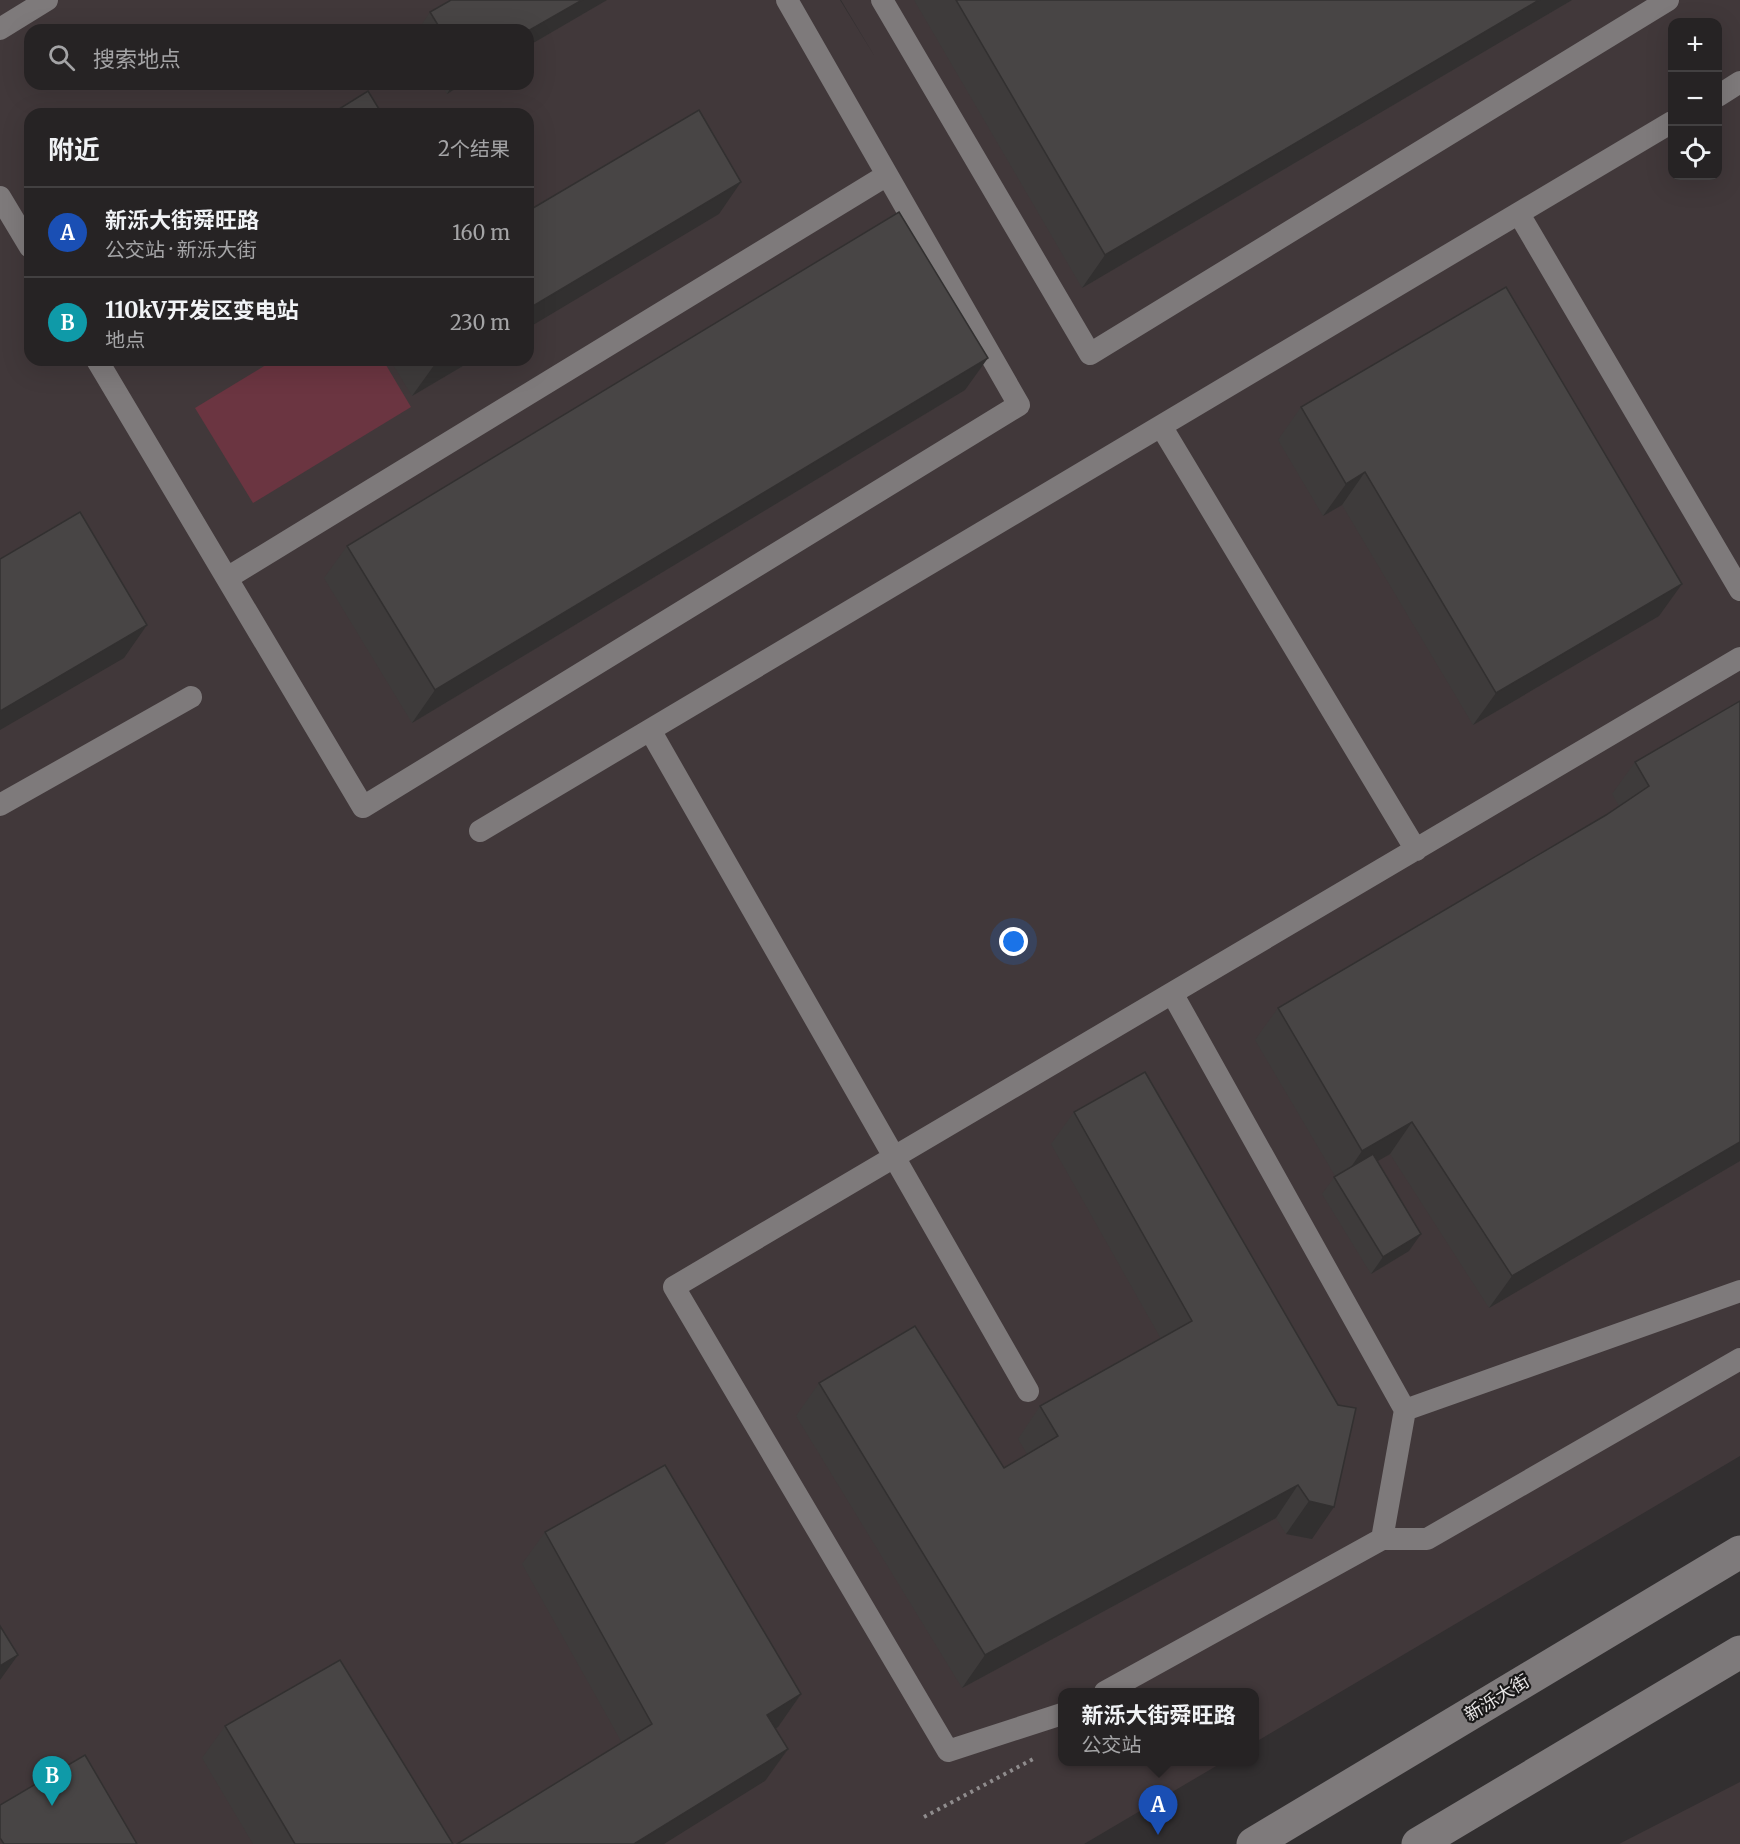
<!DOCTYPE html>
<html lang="zh">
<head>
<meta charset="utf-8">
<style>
  :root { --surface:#262324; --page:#2e2b2c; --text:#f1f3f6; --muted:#a4a4a6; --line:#424041; --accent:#8bbbb9 }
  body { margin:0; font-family:Merriweather,"Noto Sans SC",serif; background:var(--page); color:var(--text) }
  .controls { position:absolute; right:18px; top:18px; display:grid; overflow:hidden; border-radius:12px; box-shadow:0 6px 24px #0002 }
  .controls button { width:54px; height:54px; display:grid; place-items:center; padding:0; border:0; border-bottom:2px solid var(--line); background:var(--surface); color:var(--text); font:30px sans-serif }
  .you { position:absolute; left:1014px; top:942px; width:21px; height:21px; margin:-15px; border:4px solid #fff; border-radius:50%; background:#1a73e8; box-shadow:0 0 0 9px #1a73e833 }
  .badge { display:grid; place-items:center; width:39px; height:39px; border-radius:50%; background:var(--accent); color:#fff; font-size:20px; font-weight:700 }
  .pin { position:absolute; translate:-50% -50px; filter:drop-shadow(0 2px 3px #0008) }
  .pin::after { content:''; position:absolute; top:32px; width:21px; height:18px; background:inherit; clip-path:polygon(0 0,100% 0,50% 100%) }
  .popup { position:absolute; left:1058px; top:1688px; width:201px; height:78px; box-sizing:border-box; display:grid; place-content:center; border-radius:12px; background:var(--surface); filter:drop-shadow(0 2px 4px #0005); font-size:20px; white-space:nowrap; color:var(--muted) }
  .popup b { font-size:22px; color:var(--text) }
  .popup::after { content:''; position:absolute; left:50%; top:100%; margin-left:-12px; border:12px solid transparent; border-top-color:var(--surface) }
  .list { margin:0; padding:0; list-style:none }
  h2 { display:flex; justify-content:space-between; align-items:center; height:78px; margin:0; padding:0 24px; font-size:26px }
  h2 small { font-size:20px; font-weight:400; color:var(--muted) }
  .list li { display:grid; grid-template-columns:39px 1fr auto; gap:18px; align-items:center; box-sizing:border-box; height:90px; padding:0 24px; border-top:2px solid var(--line) }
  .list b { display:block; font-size:22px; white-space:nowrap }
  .list p { margin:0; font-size:20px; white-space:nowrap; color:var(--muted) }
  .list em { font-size:20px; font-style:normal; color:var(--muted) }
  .icon { flex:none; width:33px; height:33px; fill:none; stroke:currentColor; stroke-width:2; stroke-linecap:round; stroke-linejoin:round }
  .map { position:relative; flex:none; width:1740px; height:1844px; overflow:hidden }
  .search { position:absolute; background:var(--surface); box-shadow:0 6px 24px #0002; left:24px; top:24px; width:510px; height:66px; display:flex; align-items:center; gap:15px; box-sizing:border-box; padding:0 21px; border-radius:18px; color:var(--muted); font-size:22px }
  .panel { position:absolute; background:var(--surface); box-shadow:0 6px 24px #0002; left:24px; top:108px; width:510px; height:258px; border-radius:18px }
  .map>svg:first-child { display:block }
  .built { fill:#41383a; fill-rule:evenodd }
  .green { fill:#6b3541 }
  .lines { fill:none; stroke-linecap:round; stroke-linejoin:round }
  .path { stroke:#8f8c8d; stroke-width:4; stroke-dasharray:3 4.5; stroke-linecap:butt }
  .service { stroke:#7e7a7b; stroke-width:22 }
  .secondary { stroke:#7e7a7b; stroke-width:33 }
  .wall { fill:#3e3b3b }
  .shaded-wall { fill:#323030 }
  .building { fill:#484545; stroke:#323030; stroke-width:1.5 }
  .labels { text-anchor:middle; stroke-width:4.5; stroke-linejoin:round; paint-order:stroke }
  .street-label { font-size:18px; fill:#e7e5e5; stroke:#191818 }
</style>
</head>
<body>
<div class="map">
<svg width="1740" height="1844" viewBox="0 0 1740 1844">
  <rect width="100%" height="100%" fill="#322f30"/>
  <path class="built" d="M0 0H840L875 57 841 0H1740V1456L1254 1743V1692H1062V1762H1223L1084 1844H0ZM1672 22H1718V176H1672ZM30 30H528V84H30ZM30 114H528V360H30Z
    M1740 1782V1844H1619Z"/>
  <path class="green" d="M274 360H383L411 407 253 503 195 408Z"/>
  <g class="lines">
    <path class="path" d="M924 1817 1035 1758"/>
    <path class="service" d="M882 0 1090 354 1668 0
      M0 29 47 0
      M1718 96 1740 82
      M0 197 30 247
      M1519 214 1740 590
      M97 360 363 807 1019 405 787 0
      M1161 426 1416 850
      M227 578 887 175
      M650 730 1028 1391
      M0 805 191 697
      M480 831 1672 122
      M1405 1410 1740 1291
      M1382 1539H1427L1740 1359
      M1105 1692 1382 1539 1405 1410 1172 993
      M1062 1714 948 1751 674 1287 1740 658"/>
    <path class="secondary" d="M1253 1844 1740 1552
      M1418 1844 1740 1652"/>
  </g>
  <path class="wall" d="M451 0H607L528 46V30H418L430 12Z
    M914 0H1572L1082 288Z
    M441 84H463L447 94Z
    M390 360H473L412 396Z
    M965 390 412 723 324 578 347 546Z
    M1301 407 1659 616 1473 725 1342 505 1323 516 1278 440Z
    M1740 701V1161L1489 1308 1390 1154 1377 1161 1409 1251 1371 1274 1322 1194 1335 1176 1255 1040 1278 1008 1606 815 1619 806 1612 794 1635 762Z
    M1074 1112 1338 1405 1312 1539 1286 1534 1276 1518 962 1688 796 1416 819 1383 1004 1468 1027 1454 1018 1439 1040 1406 1161 1339 1051 1144Z
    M545 1532 801 1694 778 1727 775 1729 788 1749 765 1781 622 1743 522 1564Z
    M225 1726 453 1844H253L202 1758Z"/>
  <path class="shaded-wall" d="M582 0H607L528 46V31Z
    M1539 0H1572L1082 288 1105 255Z
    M453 84H463L447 94Z
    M741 182 719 214 528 328V309Z
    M988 358 965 390 412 723 435 690Z
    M441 360H473L412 396 435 364Z
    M1365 472 1342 505 1323 516 1346 484Z
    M1682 584 1659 616 1473 725 1496 693Z
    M147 625 124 658 0 730V711Z
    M1412 1122 1390 1154 1340 1183 1362 1151Z
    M1740 1142V1161L1489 1308 1512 1276Z
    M1421 1234 1409 1251 1371 1274 1383 1257Z
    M1298 1485 1276 1518 962 1688 985 1655Z
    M1309 1501 1334 1507 1312 1539 1286 1534Z
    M18 1655 0 1680V1666Z
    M801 1694 778 1727 744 1748 767 1715Z
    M788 1749 765 1781 664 1844H634Z"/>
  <path class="building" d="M451 0H582L528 31V30H441L430 12Z
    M956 0H1539L1105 255Z
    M368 91 382 114H331Z
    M699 110 741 182 528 309V211Z
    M899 212 988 358 435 690 347 546Z
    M1506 287 1682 584 1496 693 1365 472 1346 484 1301 407Z
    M432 360H441L435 364Z
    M80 512 147 625 0 711V559Z
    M1740 701V1142L1512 1276 1412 1122 1362 1151 1278 1008 1606 815 1649 786 1635 762Z
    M1145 1072 1338 1405 1356 1408 1334 1507 1309 1501 1298 1485 985 1655 819 1383 915 1326 1004 1468 1058 1436 1040 1406 1192 1321 1074 1112Z
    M1373 1154 1421 1234 1383 1257 1334 1177Z
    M665 1465 801 1694 767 1715 788 1749 634 1844H457L652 1724 545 1532Z
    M0 1626 18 1655 0 1666Z
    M340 1660 453 1844H295L225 1726Z
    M85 1755 137 1844H4L0 1838V1805Z"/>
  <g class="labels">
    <g class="street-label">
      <text transform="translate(1497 1698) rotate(-31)" y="6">新泺大街</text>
    </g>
  </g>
</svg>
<div class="controls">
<button>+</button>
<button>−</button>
<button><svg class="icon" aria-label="locate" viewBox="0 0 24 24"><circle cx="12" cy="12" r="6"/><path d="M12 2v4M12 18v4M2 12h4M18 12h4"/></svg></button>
</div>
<div class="you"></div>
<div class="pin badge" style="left:1158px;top:1835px;background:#1a4fb4">A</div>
<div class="popup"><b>新泺大街舜旺路</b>公交站</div>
<div class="pin badge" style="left:52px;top:1806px;background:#0f9aa8">B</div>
<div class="search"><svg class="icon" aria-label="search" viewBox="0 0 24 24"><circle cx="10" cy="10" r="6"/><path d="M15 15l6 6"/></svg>搜索地点</div>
<section class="panel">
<h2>附近<small>2个结果</small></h2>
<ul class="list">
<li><span class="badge" style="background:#1a4fb4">A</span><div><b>新泺大街舜旺路</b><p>公交站 · 新泺大街</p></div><em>160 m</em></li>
<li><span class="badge" style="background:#0f9aa8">B</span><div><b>110kV开发区变电站</b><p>地点</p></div><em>230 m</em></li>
</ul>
</section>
</div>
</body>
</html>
